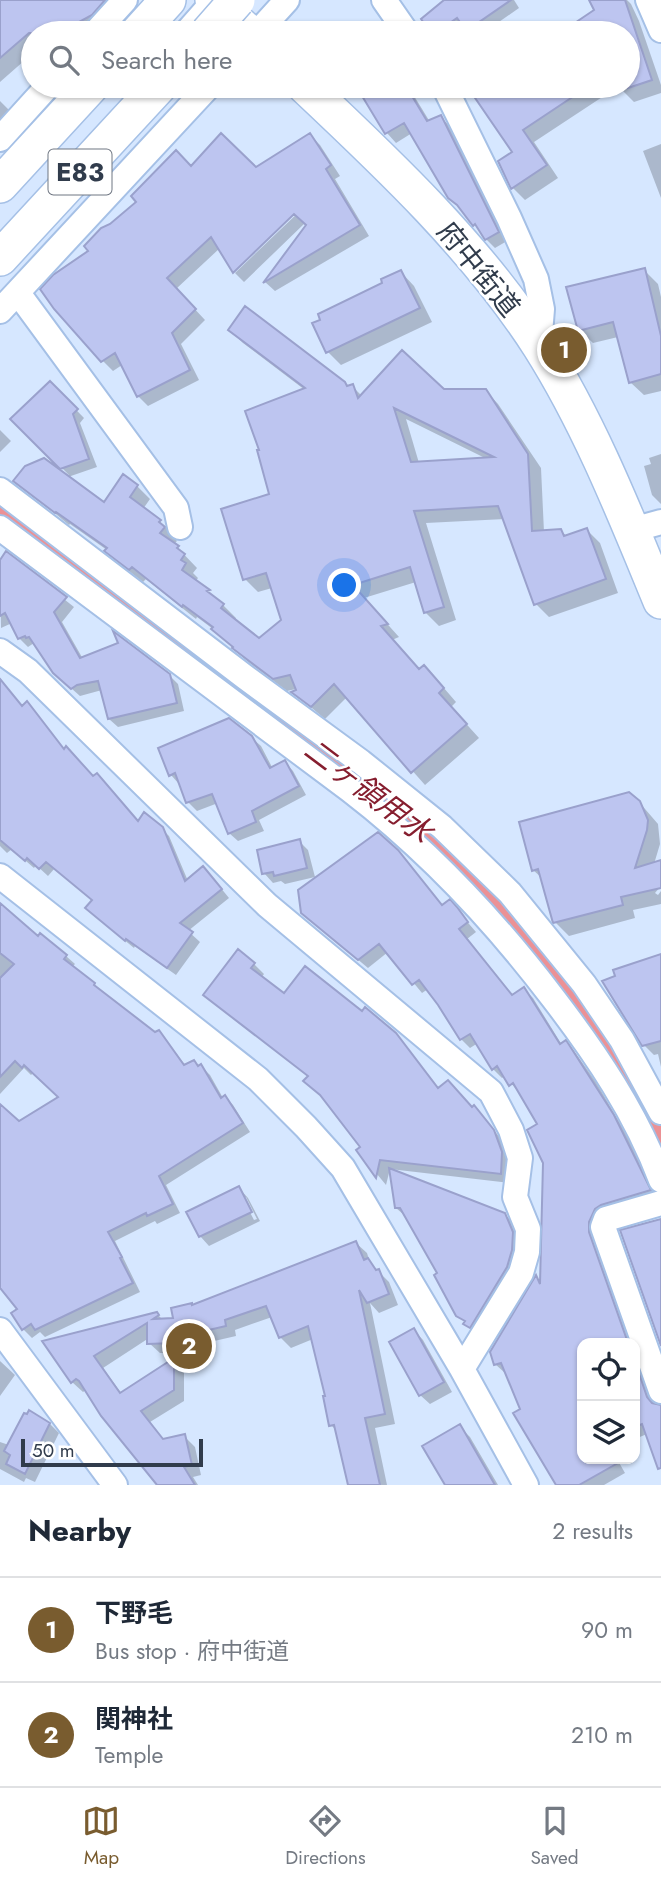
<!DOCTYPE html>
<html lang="en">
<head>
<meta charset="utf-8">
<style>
  :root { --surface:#fff; --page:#f6f6f7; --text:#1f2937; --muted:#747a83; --line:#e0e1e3; --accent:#795c2f }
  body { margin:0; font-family:Jost,"Noto Sans JP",sans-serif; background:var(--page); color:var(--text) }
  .controls { position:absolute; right:21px; bottom:21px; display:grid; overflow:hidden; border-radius:14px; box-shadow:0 2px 5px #0004 }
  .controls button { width:63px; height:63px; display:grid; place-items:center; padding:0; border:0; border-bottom:2px solid var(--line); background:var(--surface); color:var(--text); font:35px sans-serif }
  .scale { position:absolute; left:21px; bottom:18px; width:182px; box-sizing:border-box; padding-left:7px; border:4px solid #313c4c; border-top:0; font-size:19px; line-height:24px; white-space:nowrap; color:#313c4c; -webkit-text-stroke:5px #fff; paint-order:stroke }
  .you { position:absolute; left:345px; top:586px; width:24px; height:24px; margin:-18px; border:5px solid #fff; border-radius:50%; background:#1a73e8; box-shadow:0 0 0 10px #1a73e833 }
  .badge { display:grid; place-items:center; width:46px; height:46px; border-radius:50%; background:var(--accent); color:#fff; font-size:23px; font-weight:700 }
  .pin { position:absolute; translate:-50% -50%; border:4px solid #fff; box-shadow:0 2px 7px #0006 }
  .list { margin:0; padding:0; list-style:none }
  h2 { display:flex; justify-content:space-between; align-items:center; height:91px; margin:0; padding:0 28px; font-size:30px }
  h2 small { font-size:23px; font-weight:400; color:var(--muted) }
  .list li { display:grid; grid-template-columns:46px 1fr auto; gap:21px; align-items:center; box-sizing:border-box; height:105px; padding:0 28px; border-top:2px solid var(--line) }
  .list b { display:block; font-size:26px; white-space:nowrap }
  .list p { margin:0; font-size:23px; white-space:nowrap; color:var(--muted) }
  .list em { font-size:23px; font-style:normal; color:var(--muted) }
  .icon { flex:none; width:38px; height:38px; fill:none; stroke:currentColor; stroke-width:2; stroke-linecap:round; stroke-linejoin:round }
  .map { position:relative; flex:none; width:661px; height:1485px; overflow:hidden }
  .search { position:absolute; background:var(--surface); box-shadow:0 2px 5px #0004; left:21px; right:21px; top:21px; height:77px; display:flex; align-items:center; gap:18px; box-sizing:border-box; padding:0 24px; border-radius:38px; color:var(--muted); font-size:26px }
  .sheet { height:301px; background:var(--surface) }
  nav { display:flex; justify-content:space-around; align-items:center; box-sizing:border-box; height:98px; border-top:2px solid var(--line); background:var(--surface); font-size:19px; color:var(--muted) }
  nav a { display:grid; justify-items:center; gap:4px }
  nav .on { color:var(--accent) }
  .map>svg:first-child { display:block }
  .shadow { fill:#0003; fill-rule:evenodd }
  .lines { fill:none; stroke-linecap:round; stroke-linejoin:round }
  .river { stroke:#eb9195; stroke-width:44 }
  .building { fill:#bdc5f0; stroke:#9aa1cc; stroke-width:2; fill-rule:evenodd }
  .minor-casing { stroke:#a5c0e6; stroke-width:28 }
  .highway-casing { stroke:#a5c0e6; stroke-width:38 }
  .minor { stroke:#fff; stroke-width:24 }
  .highway { stroke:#fff; stroke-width:35 }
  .highway-bridge-casing { stroke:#a5c0e6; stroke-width:38; stroke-linecap:butt }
  .highway-bridge { stroke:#fff; stroke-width:35 }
  .labels { text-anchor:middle; stroke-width:5; stroke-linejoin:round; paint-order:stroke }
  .shield { fill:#fff; stroke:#6f7682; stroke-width:2 }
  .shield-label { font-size:26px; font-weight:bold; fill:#313c4c }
  .street-label { font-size:28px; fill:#313c4c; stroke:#fff }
  .water-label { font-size:30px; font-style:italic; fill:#861e2f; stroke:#fff }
</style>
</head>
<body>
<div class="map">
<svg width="661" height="1485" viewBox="0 0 661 1485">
  <rect width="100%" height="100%" fill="#d6e7ff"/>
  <path class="shadow" d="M0 0H109L104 3 113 18 94 33H33V53L0 82Z
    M450 0H514L519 8 483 33H471L465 27 456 33H434L423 19Z
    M602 0H627L631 4 639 21 661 85V93L634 102 622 90 621 86H628V33H563L596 11Z
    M356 86H408L430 122 440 117 450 126 507 241 495 248 486 239 412 133 396 143 387 133Z
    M484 86H619L534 142 558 178 525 200 513 188 514 152 474 93Z
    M0 101 11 112 0 123Z
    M310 135 320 145 340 176 335 179 369 236 275 291 265 282 308 226 305 223 244 282 235 273 301 210 299 207 220 248 176 289 205 320 181 344 199 380 148 406 138 396 122 365 113 371 103 361 91 251 111 226 191 168 256 169Z
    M661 144V198L643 151Z
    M644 270 658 284 661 297V391L644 395 630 382 618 337 593 343 579 330Z
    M401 272 414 286 432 322 341 365 328 352 385 284Z
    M230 330 344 383 349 387 352 386 362 396 485 390 498 404 541 468 544 532 560 530 567 537 587 530 600 543 618 593 549 617 536 604 505 519 426 523 456 620 439 626 425 612 416 582 364 598 399 637 392 640 419 671 437 680 456 702 451 707 479 738 425 785 347 697 325 719 294 693 300 688 287 691 247 661 213 629 197 617 196 619 146 579 143 582 120 564 107 550 70 524 69 525 15 480 69 475 13 419 50 383 84 418 80 423 97 467 68 477 104 504 137 486 150 499 143 509 173 534 172 536 177 541 174 544 197 568 193 573 198 578 195 582 223 605 236 618 235 621 259 640 283 620 272 588 258 592 245 579 305 390 243 343ZM406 419 487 459 419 463Z
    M0 430 11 441 0 452Z
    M661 454V504L652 495 644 466 651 464 649 458Z
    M7 554 74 607 62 622 83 659 169 675 178 684 184 711 118 727 109 719 102 690 80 696 63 681 34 643 28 647 19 638 12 623 1 628 0 563Z
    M0 678 69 768 139 823 160 827 169 836 188 881 211 876 229 898 188 931 200 942 176 975 135 946 134 948 95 916 94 901 55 868 48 876 36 865 34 868 12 849 7 853 0 846Z
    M251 737 261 746 273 769 285 762 293 771 306 795 259 820 264 831 238 841 229 833 218 803 197 811 188 802 179 784 171 775Z
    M639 802 658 824 660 844 654 864 661 862V886L655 893 658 895 661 891V904L633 910 635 918 569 936 555 922 543 879 533 870Z
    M299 841 308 850 315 877 285 884 281 881 273 883 264 873Z
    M397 851 443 907 450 902 476 932 467 939 513 996 524 989 533 998 562 1045 565 1042 574 1051 596 1082 635 1149 659 1200 605 1216 633 1343H582V1459H617L625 1473 604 1485H560L556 1481 522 1410 507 1372 505 1373 495 1364 536 1277 542 1283 545 1162 539 1125 520 1094 505 1076 502 1078 493 1069 478 1043 470 1048 461 1039 428 989 422 993 388 952 368 968 313 922Z
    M0 909 66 956 75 964 72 967 155 1034 159 1032 186 1066 194 1062 201 1066 210 1075 223 1098 225 1097 233 1105 250 1132 166 1185 180 1213 157 1224 155 1221 115 1241 140 1292 45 1337 40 1332 32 1338 23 1329 13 1314 20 1309 0 1280V1106L19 1123 61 1098 34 1072 31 1075 24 1068 0 1094Z
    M661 957V1067L658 1054 654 1055 644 1045Z
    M254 964 264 974 261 978 284 995 442 1096 473 1109 474 1108 504 1142 512 1163 511 1183 390 1169 386 1185 358 1151 363 1147 309 1077 216 1004Z
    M239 1188 248 1198 260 1221 209 1246 200 1236 189 1213ZM242 1197H246L257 1219 254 1220Z
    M396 1208 504 1214 512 1221 519 1240 518 1257 472 1330 458 1315 440 1274 406 1214H403Z
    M356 1243 367 1253 370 1263 389 1282 398 1305 379 1313 370 1303 395 1424 375 1428 387 1485H349L338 1432 331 1425 313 1339 291 1348 280 1337 272 1317 235 1330 236 1336 184 1348V1353H160L149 1343V1338L103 1368 122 1394 174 1360 184 1370V1401L150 1422 164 1441 184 1436 195 1447 201 1475 193 1477 198 1485H159L103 1415 86 1390 83 1392 72 1382 45 1342 157 1314 163 1320H175L194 1307Z
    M414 1330 423 1340 452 1392 430 1404 420 1395Z
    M635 1348 655 1405 661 1406V1443L647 1434 635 1439Z
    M0 1361 15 1375 0 1396Z
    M48 1422 59 1433 35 1482 26 1478 24 1482 0 1469V1442L9 1445Z
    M459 1426 470 1437 498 1485H447L424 1447Z"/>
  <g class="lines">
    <path class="river" d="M0 512 373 790 439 845 497 901 601 1033 661 1142"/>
  </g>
  <path class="building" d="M0 0H105L92 15 59 33H29L0 58Z
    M444 0H511L466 31 457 18 436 33H431L421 19Z
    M589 0H625L652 80 628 88V33H560L594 10Z
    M356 86H406L427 121 441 115 499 232 485 240 475 224 473 226 457 205 448 198 404 123 385 134Z
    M481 86H589L523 130 547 165 511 189 498 161 512 152 471 92Z
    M221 133 256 167 310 133 331 165 326 169 360 225 263 283 306 225 294 214 233 273 211 237 167 278 196 309 172 333 190 370 137 397 115 353 101 362 54 309 40 289 53 275 88 251 84 246 101 228 110 224 136 202 131 196 176 150 191 166Z
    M645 268 661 336V374L629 383 613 322 578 331 566 287Z
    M401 270 420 308 326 353 312 323 320 320 318 314 382 283 381 279Z
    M245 306 345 382 347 386 353 384 358 398 402 350 444 389H486L528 454 532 531 561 529 564 536 587 528 606 579 534 605 498 506 414 511 444 607 424 613 410 567 353 585 388 624 381 626 419 669 424 665 444 688 439 693 467 724 411 773 334 684 311 707 291 692 296 690 290 675 273 679 232 648 233 647 211 629 213 627 183 605 182 607 132 567 129 570 104 551 107 548 56 512 55 513 13 481 25 466 44 458 104 502 123 474 138 485 130 497 161 520 159 522 165 527 160 533 179 546 177 548 185 554 181 560 186 563 182 570 210 590 207 591 224 604 221 608 259 638 281 620 266 573 243 580 221 509 269 494 257 450H259L245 411 305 388 228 330ZM394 408 494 457 411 462Z
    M50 381 78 409 73 414 89 459 60 469 10 419Z
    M6 551 67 597 54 612 80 658 118 643 113 631 170 674 177 703 108 719 98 681 77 685 71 689 53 673 29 637 26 638 25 636 18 639 5 613 0 616V560Z
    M0 679 22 706 27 701 64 749 66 746 93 776 97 773 138 821 144 812 163 827 185 881 203 866 222 889 180 923 193 932 167 968 126 939 125 941 85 908 92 900 46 862 39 869 27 858 25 861 0 840Z
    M229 718 252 736 270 768 285 760 299 786 252 811 256 822 228 834 212 794 186 803 175 773 169 776 158 748Z
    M629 792 640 801 648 820 647 830 635 868 661 860V888L621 897 623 905 553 923 538 869 532 871 519 822Z
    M378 832 398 850 442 905 450 899 457 907 468 922 459 929 512 995 524 987 560 1044 566 1040 614 1115 651 1190 601 1205 595 1209 589 1222V1232L628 1343H582V1459H625L579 1485H556L513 1413 520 1409 501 1363 494 1365 490 1352 536 1275 540 1284 543 1163 527 1130 537 1124 513 1083 509 1086 497 1066 492 1070 470 1034 460 1040 438 1005 419 980 412 985 379 944 358 960 301 913 298 890Z
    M300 839 307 868 274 876 273 872 262 874 257 850Z
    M0 903 38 936 40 933 67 955 64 959 95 983 94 985 155 1032 159 1030 184 1065 194 1060 198 1066 201 1064 221 1098 225 1095 243 1123 159 1176 173 1204 147 1216 146 1213 108 1232 122 1257 120 1258 133 1283 35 1330 31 1324 22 1330 11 1313 17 1309 0 1288V1104L19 1121 58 1097 24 1065 22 1068 15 1061 0 1077V978L14 964 0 953Z
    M238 949 255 963 251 968 284 993 305 966 362 1011 365 1007 396 1033 438 1088 448 1080 472 1107 474 1105 494 1130 502 1152 501 1174 380 1160 376 1178 356 1150 360 1147 320 1095 303 1081 308 1076 203 995Z
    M661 954V1041L642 1046 602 981 615 976 613 970Z
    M389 1168 505 1213 513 1232 512 1250 507 1267 470 1328 463 1324 465 1321 456 1316 434 1275 437 1273 400 1208H395Z
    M239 1186 252 1212 199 1237 186 1212Z
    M661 1219V1346L620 1230Z
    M356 1241 364 1260 368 1258 376 1270 379 1269 389 1294 367 1303 359 1290 385 1414 365 1418 380 1485H348L334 1425 329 1426 323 1396H325L308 1326 279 1338 266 1306 225 1320 226 1326 174 1338V1343L147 1344V1323L94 1356 120 1393 174 1358V1390L141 1411 163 1439 185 1434 192 1465 184 1467 195 1485H157L101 1416 79 1381 76 1379 71 1383 42 1341 157 1312 159 1315 153 1319 173 1318 171 1308 192 1303V1305Z
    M414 1328 444 1382 419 1396 389 1342Z
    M635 1361 647 1397 652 1403 661 1405V1468L658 1469 642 1424 635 1427Z
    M29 1410 50 1423 25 1474 6 1464 10 1455 4 1451 24 1413 27 1414Z
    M460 1424 495 1485H445L422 1446Z"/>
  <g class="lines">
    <defs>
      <path id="minor" d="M384 0 407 33
        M648 0 661 30
        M95 33 125 0
        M186 33 215 0
        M257 33 287 0
        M444 86 509 218 536 279 542 309 539 346
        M0 139 48 86
        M18 293 176 508 180 527
        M0 311 209 86
        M0 490 245 677 361 762 442 827 510 893 584 984 622 1040 661 1112
        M0 528 350 790C428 850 493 919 553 998 596 1054 636 1113 661 1180
        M632 530 661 522
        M0 651 28 671 267 905 491 1092 511 1130 520 1158 515 1197 528 1229 527 1252 521 1273 462 1369
        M0 876 258 1079 306 1127 343 1168 462 1369 526 1485
        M661 1203 606 1219 603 1227 661 1391
        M0 1330 115 1485"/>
      <path id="highway" d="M213 0 249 33
        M138 33 168 0
        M305 86C389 165 477 248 540 346 590 425 625 514 661 601
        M0 185 91 86
        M0 258 159 86"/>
    </defs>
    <use href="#minor" class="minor-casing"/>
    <use href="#highway" class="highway-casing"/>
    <use href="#minor" class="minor"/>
    <use href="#highway" class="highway"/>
    <defs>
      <path id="highway-bridge" d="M208 33 237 0"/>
    </defs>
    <use href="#highway-bridge" class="highway-bridge-casing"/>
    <use href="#highway-bridge" class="highway-bridge"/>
  </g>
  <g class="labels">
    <rect class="shield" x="48.5" y="149.5" width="63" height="45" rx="5"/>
    <g class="shield-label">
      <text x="80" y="181">E83</text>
    </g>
    <g class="street-label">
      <text transform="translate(479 269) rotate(51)" y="10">府中街道</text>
    </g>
    <g class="water-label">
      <text transform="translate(368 791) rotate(37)" y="10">二ヶ領用水</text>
    </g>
  </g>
</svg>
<div class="controls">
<button><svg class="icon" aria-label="locate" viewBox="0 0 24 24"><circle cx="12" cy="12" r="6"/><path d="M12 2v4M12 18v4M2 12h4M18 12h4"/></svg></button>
<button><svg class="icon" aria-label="layers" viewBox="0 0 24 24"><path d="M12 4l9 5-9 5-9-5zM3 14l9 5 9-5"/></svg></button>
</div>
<div class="scale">50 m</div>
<div class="you"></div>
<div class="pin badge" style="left:564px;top:350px">1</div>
<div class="pin badge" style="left:189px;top:1346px">2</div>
<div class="search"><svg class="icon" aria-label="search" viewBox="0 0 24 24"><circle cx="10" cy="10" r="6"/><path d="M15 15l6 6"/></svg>Search here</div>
</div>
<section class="sheet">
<h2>Nearby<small>2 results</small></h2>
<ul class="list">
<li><span class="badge">1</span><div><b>下野毛</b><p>Bus stop · 府中街道</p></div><em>90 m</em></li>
<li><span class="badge">2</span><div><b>関神社</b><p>Temple</p></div><em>210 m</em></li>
</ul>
</section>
<nav>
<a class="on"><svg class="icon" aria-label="map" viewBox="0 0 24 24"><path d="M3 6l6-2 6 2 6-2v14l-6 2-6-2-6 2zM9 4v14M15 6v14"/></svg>Map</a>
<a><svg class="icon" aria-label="directions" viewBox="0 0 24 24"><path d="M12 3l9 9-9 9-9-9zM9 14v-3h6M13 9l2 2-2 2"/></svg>Directions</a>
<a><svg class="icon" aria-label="saved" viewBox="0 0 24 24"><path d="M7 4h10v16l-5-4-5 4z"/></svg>Saved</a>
</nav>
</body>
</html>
